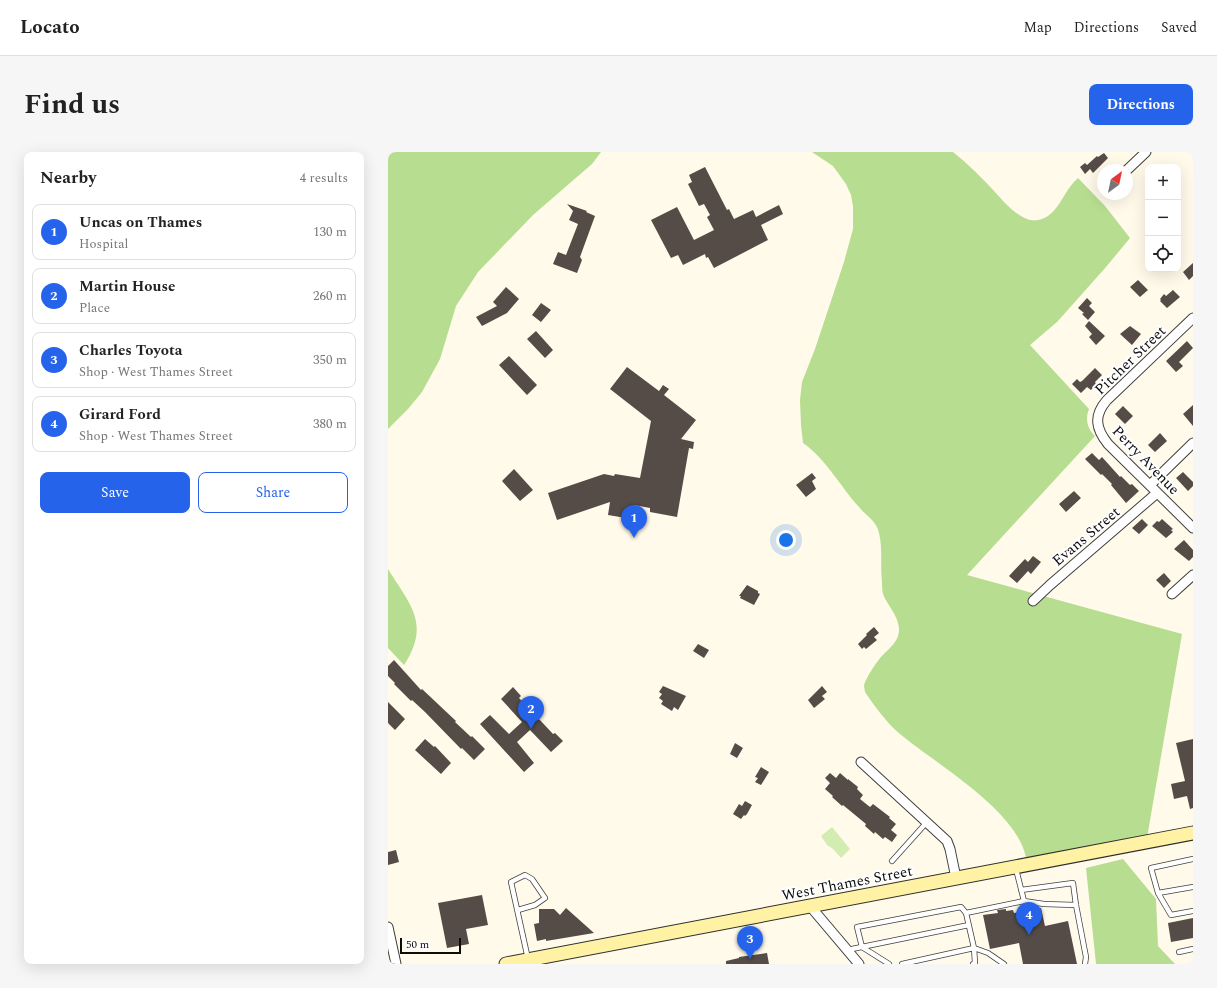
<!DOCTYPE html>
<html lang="en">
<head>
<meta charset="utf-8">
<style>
  :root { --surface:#fff; --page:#f6f6f6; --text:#222; --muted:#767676; --line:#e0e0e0; --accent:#2563eb }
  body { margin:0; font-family:Spectral,serif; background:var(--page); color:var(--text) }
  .controls { position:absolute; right:12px; top:12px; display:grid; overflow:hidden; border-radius:8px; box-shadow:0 4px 16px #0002 }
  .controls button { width:36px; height:36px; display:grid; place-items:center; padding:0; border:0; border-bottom:1px solid var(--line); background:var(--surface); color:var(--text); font:20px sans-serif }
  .compass { position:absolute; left:709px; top:12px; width:36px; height:36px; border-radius:50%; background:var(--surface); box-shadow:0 4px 16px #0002; rotate:33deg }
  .scale { position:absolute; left:12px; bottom:10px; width:61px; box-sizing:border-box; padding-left:4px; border:2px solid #0c0c0c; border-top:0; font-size:11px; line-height:14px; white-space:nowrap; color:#0c0c0c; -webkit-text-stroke:3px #fff; paint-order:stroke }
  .you { position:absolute; left:398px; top:388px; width:14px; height:14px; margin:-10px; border:3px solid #fff; border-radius:50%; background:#1a73e8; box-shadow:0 0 0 6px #1a73e833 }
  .badge { display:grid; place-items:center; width:26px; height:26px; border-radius:50%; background:var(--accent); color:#fff; font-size:13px; font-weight:700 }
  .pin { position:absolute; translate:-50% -33px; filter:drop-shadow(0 1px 2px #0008) }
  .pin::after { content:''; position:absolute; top:21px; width:14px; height:12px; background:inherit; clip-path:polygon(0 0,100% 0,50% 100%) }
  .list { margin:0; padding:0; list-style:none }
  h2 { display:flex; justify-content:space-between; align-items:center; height:52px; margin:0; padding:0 16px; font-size:17px }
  h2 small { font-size:13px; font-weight:400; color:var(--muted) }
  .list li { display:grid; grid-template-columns:26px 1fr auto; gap:12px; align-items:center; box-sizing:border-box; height:56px; margin:0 8px 8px; padding:0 8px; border:1px solid var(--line); border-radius:8px }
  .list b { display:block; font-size:15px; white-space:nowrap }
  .list p { margin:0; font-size:13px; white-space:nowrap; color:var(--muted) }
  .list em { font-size:13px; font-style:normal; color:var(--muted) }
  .actions { display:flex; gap:8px; padding:12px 16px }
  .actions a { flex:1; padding:9px 0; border:1px solid var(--accent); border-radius:8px; text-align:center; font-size:14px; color:var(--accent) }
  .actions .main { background:var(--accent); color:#fff }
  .icon { flex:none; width:22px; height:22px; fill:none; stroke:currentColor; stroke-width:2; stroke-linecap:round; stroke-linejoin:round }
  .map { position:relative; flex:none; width:805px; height:812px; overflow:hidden; border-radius:8px }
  header { display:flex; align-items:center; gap:24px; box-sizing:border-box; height:56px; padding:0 20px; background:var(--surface); border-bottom:1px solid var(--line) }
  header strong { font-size:19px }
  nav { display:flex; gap:22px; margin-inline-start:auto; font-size:14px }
  .intro { display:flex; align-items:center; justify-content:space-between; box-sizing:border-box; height:96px; padding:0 24px }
  h1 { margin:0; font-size:28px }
  .button { padding:10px 18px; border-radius:8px; background:var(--accent); color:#fff; font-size:14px; font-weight:700 }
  main { display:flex; gap:24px; padding:0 24px }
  aside { flex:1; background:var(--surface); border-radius:8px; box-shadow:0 4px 16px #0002 }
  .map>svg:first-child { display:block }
  .green { fill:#d2ecb2 }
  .forest { fill:#b6dd90 }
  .building { fill:#554c47 }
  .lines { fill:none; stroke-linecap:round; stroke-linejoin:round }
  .lane-casing { stroke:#3f3f3f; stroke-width:6 }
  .street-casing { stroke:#3f3f3f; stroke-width:11 }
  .secondary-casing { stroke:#2e2e2e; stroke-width:15 }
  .lane { stroke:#fff; stroke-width:4.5 }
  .street { stroke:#fff; stroke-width:9 }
  .secondary { stroke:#fff2a5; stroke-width:13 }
  .labels { text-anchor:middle; stroke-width:4; stroke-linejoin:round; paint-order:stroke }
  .street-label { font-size:15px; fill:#0c0c0c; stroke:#fff }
</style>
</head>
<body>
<header>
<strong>Locato</strong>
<nav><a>Map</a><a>Directions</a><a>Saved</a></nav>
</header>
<div class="intro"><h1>Find us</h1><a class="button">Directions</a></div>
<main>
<aside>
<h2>Nearby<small>4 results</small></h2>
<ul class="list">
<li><span class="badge">1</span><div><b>Uncas on Thames</b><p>Hospital</p></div><em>130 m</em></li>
<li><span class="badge">2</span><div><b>Martin House</b><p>Place</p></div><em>260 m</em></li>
<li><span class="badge">3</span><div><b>Charles Toyota</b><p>Shop · West Thames Street</p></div><em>350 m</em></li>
<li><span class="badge">4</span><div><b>Girard Ford</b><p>Shop · West Thames Street</p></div><em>380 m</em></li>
</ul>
<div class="actions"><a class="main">Save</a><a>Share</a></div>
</aside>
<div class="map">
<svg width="805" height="812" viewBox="0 0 805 812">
  <rect width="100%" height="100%" fill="#fffaea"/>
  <path class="green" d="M444 675 462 697 453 706 445 697 439 693 433 684Z"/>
  <path class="forest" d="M0 0H213L204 12 145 63 90 120 68 154 52 207 34 240 20 257 0 277Z
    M424 0H565C580 12 594 26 607 40 616 50 626 62 639 67 646 70 654 68 660 64 673 55 677 37 690 26L717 54 742 86 718 115 669 170 642 193 701 257C697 267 699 276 707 284L579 423 794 482 759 686 685 697 638 706C630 659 548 612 512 582 499 571 487 555 477 540 477 539 476 535 476 534 477 527 488 511 493 505 499 498 507 493 510 484 515 468 500 455 495 442 494 438 494 433 494 430 492 413 495 397 491 381 489 369 478 364 471 355 452 334 438 307 415 291L413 273 412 248 414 230 427 197 456 110 465 77V54L463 43 458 32 445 14Z
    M0 417C22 453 43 471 16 513L0 496Z
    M735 707 768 747 770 794 787 812H708L698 716Z"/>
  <path class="building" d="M716 1 720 6 705 21 702 17 697 22 692 15 697 11 699 13 709 4 710 5Z
    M317 15 339 58 341 57 346 67 365 58 368 65 391 53 395 62 373 73 380 88 326 116 320 105 318 106 317 102 295 113 290 103 283 106 263 68 289 55 306 88 326 78 319 65 322 63 316 52 311 54 300 32 304 30 301 23Z
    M179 52 199 59 198 60 207 64 192 105 194 108 189 121 165 112 170 100 178 103 190 72 181 68 185 59Z
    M805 111V124L801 128 795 120Z
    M750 128 760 138 752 145 742 135Z
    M118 135 131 147 119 161 94 174 88 165 109 154 105 150Z
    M785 138 792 145 779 156 772 149 773 148 772 147 776 142 778 144Z
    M699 146 704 151 701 154 707 160 700 168 694 162 696 161 690 156Z
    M153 151 163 158 153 170 144 163Z
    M701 169 717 184 708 193 701 185 704 182 697 174Z
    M742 174 753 182 744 193 732 182Z
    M148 179 165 198 157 206 139 187Z
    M799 189 805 196 791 210 795 214 788 220 778 209Z
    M121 204 149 233 139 243 111 213Z
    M239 215 271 239 275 233 281 237 276 243 308 268 293 287 306 290 305 297 301 296 289 365 262 360V356L246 353 244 367 220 363 222 350 169 368 160 341 216 322 226 324 227 322 252 326 263 269 222 237Z
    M707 216 714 223 707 230 708 232 703 238 699 235 693 241 684 232 689 227 692 230 694 229Z
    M805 253V274L795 262Z
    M735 254 745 264 737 272 727 262Z
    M772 281 779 289 767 300 760 293Z
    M704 301 711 308 714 305 732 325 733 324 742 333 744 332 751 339 738 351 723 333 724 332 714 322 713 323 697 307Z
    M126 317 145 338 132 349 114 329Z
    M795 320 805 330V334L800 339 788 326Z
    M424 321 428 326 424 329 428 337 418 345 408 333Z
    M686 339 693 346 678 360 671 352Z
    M754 367 760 373 751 382 744 376Z
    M774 367 785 377 783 378 785 380 778 386 764 374 769 369 771 370Z
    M796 388 805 398V405L801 409 786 397Z
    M645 404 653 410 643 422 640 419 629 431 621 424 635 409 637 407 640 410Z
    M776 421 783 429 776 436 768 428Z
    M359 433 370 439V441L372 442 366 453 352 446 353 444H351Z
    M486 475 491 481 486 485 489 488 478 497 476 495 474 497 470 492 479 483 478 482Z
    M310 492 321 498 316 506 305 499Z
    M6 508 33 538 34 537 68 569 67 570 83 585 84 584 97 597 86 608 74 596 73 597 37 560 24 548 23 549 6 532 7 531 0 524V514Z
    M275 534 298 544 290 558 286 555 284 559 273 552 275 549 271 546 274 542 271 540Z
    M434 534 439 540 434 544 437 547 426 556 420 548Z
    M125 535 133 544 131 546 146 562H149L151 564V567L165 582 167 581 175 589 163 600 142 578 129 590 146 611 136 620 92 572 102 563 121 582 134 570 113 547Z
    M0 550 17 567 7 578 0 571Z
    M37 587 46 595 47 594 63 611 53 622 27 598Z
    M805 587V656L802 657 799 644 786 647 783 632 797 629 788 591Z
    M347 591 355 596 349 606 342 602Z
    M373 615 381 620 373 633 367 630 370 626 367 625Z
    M442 621 448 626 452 621 460 628V627L470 635 469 637 475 643 472 647 482 655 485 652 502 665 501 666 508 672 503 678 509 683 504 690 497 685 495 687 487 680 486 682 477 674 478 672 455 653 454 654 444 645 445 644 437 637 442 631 437 626Z
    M357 649 364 653 359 662 357 664 356 663 353 667 345 662 351 652 354 654Z
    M8 698 11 710 0 713V700Z
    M94 743 100 773 78 777 81 792 59 796 50 751Z
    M178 756 206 781 158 789V787L149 789 146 772 151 771V757H166L172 763Z
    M653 756 657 774 680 769 689 812H635L631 791 602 797 595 763 610 761 609 758 618 757V759L625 758 626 761Z
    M805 766V786L783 790 780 771Z
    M379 801 381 812H338V809L351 806V805Z"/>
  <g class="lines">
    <defs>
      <path id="lane" d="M805 707 763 716 770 741 783 763 805 759
        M504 709 539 670
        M633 738 685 731 688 753 698 805 697 812
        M770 741 805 735
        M636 749 656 752 688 753
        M130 758 147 753 157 746 144 727 137 723 123 730 140 807
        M578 761 636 749 628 717
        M459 798 581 773
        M791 800 805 797
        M501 812 474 795 469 775 573 755 578 761 586 796 514 812
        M585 812 587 811 586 796 600 801 616 812"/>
      <path id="street" d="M739 18 758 0
        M805 166 719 248C705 264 708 277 720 292L805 376
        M762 333 805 291
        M784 442 805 423
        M645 449 662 433 769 341
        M473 610 559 689 562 697 568 726
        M422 754 471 812
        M0 775 8 812"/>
      <path id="secondary" d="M118 812 805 681"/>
    </defs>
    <use href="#lane" class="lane-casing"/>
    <use href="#street" class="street-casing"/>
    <use href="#secondary" class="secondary-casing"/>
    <use href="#lane" class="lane"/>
    <use href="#street" class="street"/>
    <use href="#secondary" class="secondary"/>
  </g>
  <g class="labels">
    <g class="street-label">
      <text transform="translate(742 208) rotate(-44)" y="5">Pitcher Street</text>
      <text transform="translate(758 308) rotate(46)" y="5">Perry Avenue</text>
      <text transform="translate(698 384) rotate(-40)" y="5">Evans Street</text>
      <text transform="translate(459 731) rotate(-11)" y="5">West Thames Street</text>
    </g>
  </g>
</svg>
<div class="controls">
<button>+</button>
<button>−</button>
<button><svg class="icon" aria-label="locate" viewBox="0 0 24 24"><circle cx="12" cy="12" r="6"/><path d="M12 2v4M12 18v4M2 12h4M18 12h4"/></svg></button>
</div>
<svg class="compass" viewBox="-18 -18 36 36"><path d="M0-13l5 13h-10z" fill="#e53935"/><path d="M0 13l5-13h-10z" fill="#767676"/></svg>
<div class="scale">50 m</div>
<div class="you"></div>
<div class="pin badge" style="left:246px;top:386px">1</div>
<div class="pin badge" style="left:143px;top:577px">2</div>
<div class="pin badge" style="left:362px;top:807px">3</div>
<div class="pin badge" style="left:641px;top:783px">4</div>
</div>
</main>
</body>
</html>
